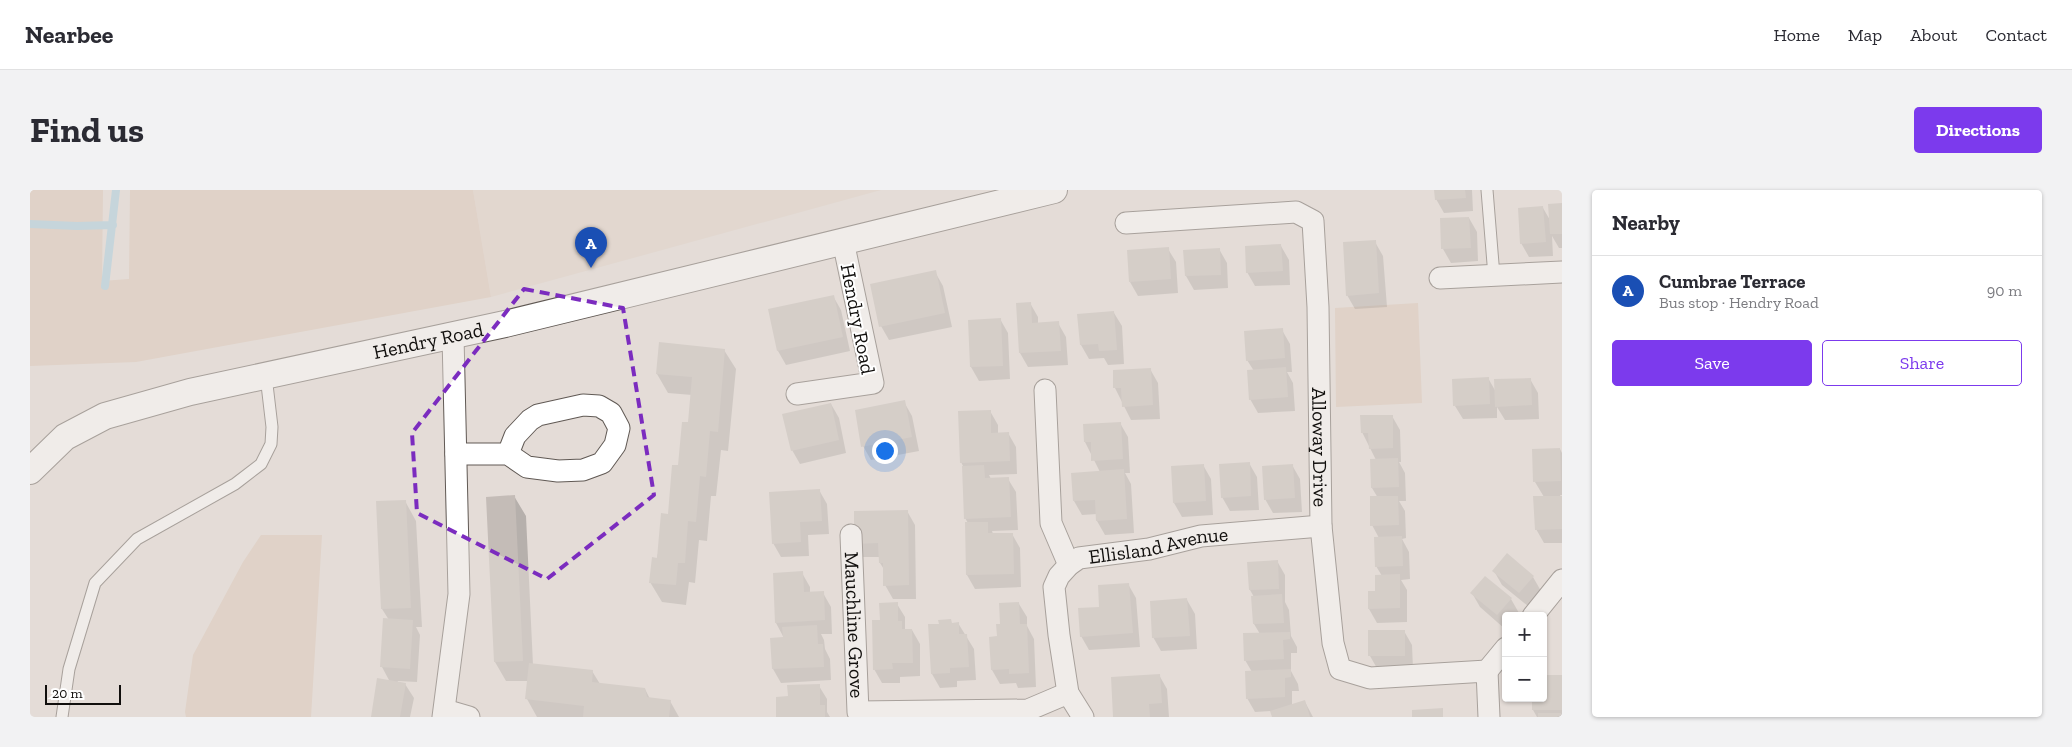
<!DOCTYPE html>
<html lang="en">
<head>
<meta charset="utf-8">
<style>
  :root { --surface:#fff; --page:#f2f2f3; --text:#2b2b33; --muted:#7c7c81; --line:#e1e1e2; --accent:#7c3aed }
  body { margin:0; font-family:"Zilla Slab",serif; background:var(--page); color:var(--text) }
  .controls { position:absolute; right:15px; bottom:15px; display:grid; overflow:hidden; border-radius:5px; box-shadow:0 1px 4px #0004 }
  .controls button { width:45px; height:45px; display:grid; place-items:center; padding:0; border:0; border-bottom:1px solid var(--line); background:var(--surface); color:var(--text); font:25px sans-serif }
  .scale { position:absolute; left:15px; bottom:12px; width:76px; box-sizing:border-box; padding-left:5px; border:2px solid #110f0d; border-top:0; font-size:14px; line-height:18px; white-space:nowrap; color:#110f0d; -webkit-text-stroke:4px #fff; paint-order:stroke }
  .you { position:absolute; left:854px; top:260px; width:18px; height:18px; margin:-12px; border:4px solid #fff; border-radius:50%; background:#1a73e8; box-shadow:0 0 0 8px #1a73e833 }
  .badge { display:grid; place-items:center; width:32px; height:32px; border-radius:50%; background:var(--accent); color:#fff; font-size:16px; font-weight:700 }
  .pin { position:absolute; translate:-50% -41px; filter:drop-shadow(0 1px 2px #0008) }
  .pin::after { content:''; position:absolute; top:26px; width:18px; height:15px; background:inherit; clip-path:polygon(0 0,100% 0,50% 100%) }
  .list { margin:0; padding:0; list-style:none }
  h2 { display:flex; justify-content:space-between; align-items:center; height:65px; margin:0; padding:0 20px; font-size:21px }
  h2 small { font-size:16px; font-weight:400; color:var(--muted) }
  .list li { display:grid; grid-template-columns:32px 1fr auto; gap:15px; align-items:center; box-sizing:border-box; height:70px; padding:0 20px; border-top:1px solid var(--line) }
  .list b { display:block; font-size:19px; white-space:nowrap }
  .list p { margin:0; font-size:16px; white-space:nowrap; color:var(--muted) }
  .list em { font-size:16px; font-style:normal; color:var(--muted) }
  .actions { display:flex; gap:10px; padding:15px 20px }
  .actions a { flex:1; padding:11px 0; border:1px solid var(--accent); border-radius:5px; text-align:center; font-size:18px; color:var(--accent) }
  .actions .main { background:var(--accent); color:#fff }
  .map { position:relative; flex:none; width:1532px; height:527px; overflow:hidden; border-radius:5px }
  header { display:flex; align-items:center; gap:30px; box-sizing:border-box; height:70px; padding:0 25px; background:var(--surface); border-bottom:1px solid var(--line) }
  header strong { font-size:24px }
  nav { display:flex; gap:28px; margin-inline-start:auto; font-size:18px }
  .intro { display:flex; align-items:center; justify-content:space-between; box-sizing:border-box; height:120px; padding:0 30px }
  h1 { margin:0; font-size:35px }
  .button { padding:12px 22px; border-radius:5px; background:var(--accent); color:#fff; font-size:18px; font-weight:700 }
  main { display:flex; gap:30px; padding:0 30px }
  aside { flex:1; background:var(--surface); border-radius:5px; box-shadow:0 1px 4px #0004 }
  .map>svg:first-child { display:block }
  .built { fill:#dfd0c6 }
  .green { fill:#dbc5b5 }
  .shadow { fill:#0003 }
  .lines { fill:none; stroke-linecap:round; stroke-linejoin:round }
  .stream { stroke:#a2cde0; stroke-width:8 }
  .building { fill:#c4bcb7 }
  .service-casing { stroke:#605954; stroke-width:13 }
  .minor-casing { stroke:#605954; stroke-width:23 }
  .tertiary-casing { stroke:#605954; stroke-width:28 }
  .service { stroke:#fff; stroke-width:11 }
  .minor { stroke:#fff; stroke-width:21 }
  .tertiary { stroke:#fff; stroke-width:26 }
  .marked { fill:none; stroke:#7b2cbf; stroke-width:4; stroke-dasharray:10 6; stroke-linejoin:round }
  .labels { text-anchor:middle; stroke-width:4; stroke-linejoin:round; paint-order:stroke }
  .street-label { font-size:20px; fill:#110f0d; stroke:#fff }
</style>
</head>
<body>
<header>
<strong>Nearbee</strong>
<nav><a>Home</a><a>Map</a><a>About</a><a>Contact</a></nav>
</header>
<div class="intro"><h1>Find us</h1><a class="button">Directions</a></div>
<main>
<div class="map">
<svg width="1532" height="527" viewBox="0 0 1532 527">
  <rect width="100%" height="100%" fill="#e4dcd7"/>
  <path class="built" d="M443 0H851L461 107Z"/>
  <path class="green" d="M0 0H73L72 91 99 89 100 0H443L461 107 106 172 0 176Z
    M1388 113 1392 213 1306 217 1305 118Z
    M231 345H292L281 527H156L155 522 163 465 213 372Z"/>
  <path class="shadow" d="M1406 0H1442L1443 21 1414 23 1406 9Z
    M1532 14V58H1529L1522 46 1523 66 1499 67 1491 53 1513 18 1520 30Z
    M1439 28 1447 42 1448 71 1421 73 1413 59Z
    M1345 52 1353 66 1357 117 1325 119 1317 105Z
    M1251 56 1259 70 1260 95 1225 96 1217 82Z
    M1138 59 1146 72 1148 103 1108 106 1100 92Z
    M1189 59 1197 73 1198 98 1164 100 1156 86 1155 61Z
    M905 82 913 96 922 137 859 150 851 136Z
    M803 106 811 120 820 161 756 175 748 161 740 120Z
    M1000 113 1008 127V134L1028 133 1036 147 1038 175 998 177 990 163Z
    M1084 123 1092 136 1094 174 1078 175 1074 168 1059 169 1051 155 1049 125Z
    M970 129 978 143 980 189 949 191 941 177 939 131Z
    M1252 140 1260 154 1262 182H1257L1263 193 1265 221 1228 223 1220 209 1224 181 1217 170Z
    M694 160 706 179 698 261 691 260 686 306H681L677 351 669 350 665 393 659 392 656 415 632 412 620 392 639 325 659 234 662 205 638 203 627 184Z
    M1120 179 1128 193 1130 229 1101 230 1085 198 1084 181Z
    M1458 188 1466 202 1500 189 1508 203 1509 229 1475 230 1467 217V228L1433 229 1425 216Z
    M874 212 882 226 889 261 841 270 833 256Z
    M801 214 809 228 816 263 770 274 762 260Z
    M960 221 968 235V244L978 243 986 257 987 284 959 285 961 289H978L986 302 988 340 962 341 963 344H982L990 358 991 397 945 399 937 385 938 333 935 328 933 276 931 272Z
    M1362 226 1370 240 1371 272H1369L1375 283 1376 311H1369L1375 321 1376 348 1372 349 1379 362 1380 389 1371 390 1377 400V432L1347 433 1339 419 1352 386 1346 376 1349 348 1342 335 1348 308 1342 298 1346 270 1332 242Z
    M1090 233 1098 247 1100 283H1095L1101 294 1104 343 1075 345 1067 331V324L1052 325 1044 311 1070 282 1055 252 1054 235Z
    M1530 259 1532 263V305H1530L1532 309V353H1514L1506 339 1514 307 1505 292Z
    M1219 273 1227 287 1229 320 1200 321 1192 307Z
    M1173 275 1181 289 1183 325 1152 327 1144 313Z
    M1262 275 1270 289 1272 322 1243 323 1235 309Z
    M789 300 797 314 799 344 778 345 779 366 751 367 743 353Z
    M484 306 496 326 503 475 562 481 570 494 615 499 620 509 640 511 649 527H507L497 509 498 491H476L465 472Z
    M375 311 386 331 392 437H386L390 445 387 492 368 491 367 493 375 494 384 508 380 527H342L360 492 352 477 359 430 352 419Z
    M877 321 885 335 886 409H863L855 395V381L850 373V367H833L825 354Z
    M1247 371 1255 385V412L1259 420 1261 446 1267 457V463H1261V481L1268 494 1269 501H1262V516L1275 512 1283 527H1243L1241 521 1225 522 1217 508 1222 482 1215 470 1230 444 1224 434V407L1220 400Z
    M1464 381 1503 387 1511 401 1498 416 1472 395Z
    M772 383 780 397V403H793L801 417 802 444H791L794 450 795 459 800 469 801 490 751 493 743 479 742 449 754 448 746 433Z
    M1098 394 1106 408 1110 457 1059 460 1051 446 1070 418Z
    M1442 403 1481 409 1489 423 1486 426H1476L1475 439 1450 417Z
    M1157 410 1165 424 1167 459 1131 461 1123 447Z
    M867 414 875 427V441L882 440 890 454V486L870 487V493H852L844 479 851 431Z
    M989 414 997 427V436L1004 449 1006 497 988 498 986 493 970 494 962 480 971 435Z
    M928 433 944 459 946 490 927 491V497L910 498 902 484Z
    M1374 441 1382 455 1383 479 1348 480 1340 466Z
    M1129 485 1137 499 1139 527H1084Z
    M1532 486V527H1507L1503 520Z
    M789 496 797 509V522L800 527H747L759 507Z"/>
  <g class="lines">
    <path class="stream" d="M0 34 47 36 83 35
      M75 96 86 0"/>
  </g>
  <path class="building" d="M1404 0H1435L1436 8 1405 10Z
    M1532 13V44H1520L1518 14Z
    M1513 16 1516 52 1490 54 1488 18Z
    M1439 27 1441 58 1411 59 1410 28Z
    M1346 50 1349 103 1316 106 1313 52Z
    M1251 54 1253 81 1216 83 1215 56Z
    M1139 57 1141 89 1099 92 1097 60Z
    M1190 58 1191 85 1155 86 1153 60Z
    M906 80 915 123 849 137 840 94Z
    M804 105 813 147 747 161 738 119Z
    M1001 112 1002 133 1029 131 1031 161 989 163 986 113Z
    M1084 121 1087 160 1069 161 1068 154 1050 155 1047 124Z
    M971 128 973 176 940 177 938 130Z
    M1253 138 1255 168 1216 171 1214 141Z
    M629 152 695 159 688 242 680 241 676 287 670 286 666 332 658 331 655 373H648L646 395 619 393 622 367 627 368 631 323 638 324 642 275H648L652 232H658L662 187 626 184Z
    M1256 177 1258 207 1219 210 1217 180Z
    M1121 178 1123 215 1092 217 1091 198H1083V180Z
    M1459 187 1460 214 1423 216 1422 189Z
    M1501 188 1502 215 1465 217 1464 189Z
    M875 210 882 247 831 257 825 220Z
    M801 213 809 250 761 261 752 224Z
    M961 220V243L979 242 980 271 930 273 928 221Z
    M1330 225H1363V258L1339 259 1338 243H1331Z
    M1091 232 1093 269 1061 271V252H1054L1053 234Z
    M1530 258 1531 291 1503 292 1502 259Z
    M1368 268 1369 297 1341 298 1340 269Z
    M1220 272 1221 306 1191 308 1189 274Z
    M1174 274 1176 311 1143 313 1141 276Z
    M1263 274 1265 308 1234 310 1232 276Z
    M954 275 955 288 979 287 981 327 934 329 932 276Z
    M1094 279 1097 329 1066 331 1065 310 1043 311 1041 283Z
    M790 299 792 331 770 332 771 352 742 354 739 302Z
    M485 305 493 471 464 472 456 307Z
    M1340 306H1368L1369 335 1340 336Z
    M1503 306H1532V339L1505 340Z
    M376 310 381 418 351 419 346 311Z
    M878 320 879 395 853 396V373H849L848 353 824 354V321Z
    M935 332H958V343H983L984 384 936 385Z
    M1372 346 1373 376 1345 377 1344 347Z
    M1477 363 1504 386 1489 403 1462 381Z
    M1248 370 1249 399 1219 400 1217 372Z
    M773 381 774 402 794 401 795 430 745 433 743 383Z
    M1370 384V418L1338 419V401H1345V385Z
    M1455 386 1482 408 1467 425 1440 403Z
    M1099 393 1103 443 1050 447 1048 418 1069 417 1068 395Z
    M1252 404 1254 433 1223 434 1221 406Z
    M1157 408 1160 446 1122 448 1120 411Z
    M868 412V431H872V439H882L883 473H862L863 479 843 480 842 430H850L849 413Z
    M989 412 990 434H997L999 483 979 484V479L961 480 959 447 967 446 966 434H970L969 413Z
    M353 428 383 430 380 479 350 477Z
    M921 429 922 433 929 432V444H937L939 477 920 478V483L901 484 898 434H909L908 430Z
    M787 435 788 454H793L794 477 742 479 740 448 753 447 752 437Z
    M1338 440H1375V466H1338Z
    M1260 442V449L1253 450 1254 469 1214 471 1213 443Z
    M499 473 563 480 562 492 615 498 617 507 641 510 639 527H553L554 516 495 509Z
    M1261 479V487L1255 488V507L1216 509 1215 481Z
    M1130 484 1132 513 1119 514 1120 527H1083L1081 487Z
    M1513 485H1532V520H1502V508H1513Z
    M347 488 376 493 370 527H341Z
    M790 494V515H795V527H746V507L758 506 757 495Z
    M1275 510 1280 527H1242L1240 521Z
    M1413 518V527H1382V520Z
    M1508 523H1532V527H1508Z"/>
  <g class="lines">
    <defs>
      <path id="service" d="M1457 0 1464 86
        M32 527 39 479 65 393 107 349 205 294 231 274 241 254 242 237 236 186"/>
      <g id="minor">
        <path id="s1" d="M1096 33 1266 22 1283 31 1288 117 1291 336 1303 453 1310 479 1340 488 1457 481 1459 527"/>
        <path d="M1410 88 1532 82"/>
        <path d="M1015 200 1021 333 1039 375"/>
        <path d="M767 204 843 193 813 51"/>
        <path d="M426 264H478L485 246 500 230 508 225 553 215 569 216 581 223 589 238 585 255 572 273 553 280 528 281 497 277 478 264"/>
        <path id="s2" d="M821 345 828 522 998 520 1038 503"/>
        <path d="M1503 426 1532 390"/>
        <path d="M1457 481 1476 458"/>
        <path d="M415 520 439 527"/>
        <path d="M413 527 429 404 423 146"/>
        <path id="s3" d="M1053 527 1038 503 1029 445 1024 397 1029 386 1039 375 1049 368 1119 359 1171 346 1291 336"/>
      </g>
      <g id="tertiary">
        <path id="s4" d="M0 281 35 247 75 226 160 202 475 134 1024 0"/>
      </g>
    </defs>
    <use href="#service" class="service-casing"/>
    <use href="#minor" class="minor-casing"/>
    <use href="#tertiary" class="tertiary-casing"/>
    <use href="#service" class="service"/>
    <use href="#minor" class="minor"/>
    <use href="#tertiary" class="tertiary"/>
  </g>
  <path d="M0 0H1532V527H0ZM494 99 593 118 624 305 517 389 387 323 382 243Z" fill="#e4dcd7" fill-opacity=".55" fill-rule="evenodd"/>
  <path class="marked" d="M494 99 593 118 624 305 517 389 387 323 382 243Z"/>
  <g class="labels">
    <g class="street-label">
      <text transform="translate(828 129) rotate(79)" y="7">Hendry Road</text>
      <text dy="7" stroke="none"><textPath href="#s4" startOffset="426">Hendry Road</textPath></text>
      <text dy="7" stroke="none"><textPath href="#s1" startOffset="416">Alloway Drive</textPath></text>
      <text dy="7" stroke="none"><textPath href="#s3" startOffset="255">Ellisland Avenue</textPath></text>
      <text dy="7" stroke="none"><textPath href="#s2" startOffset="90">Mauchline Grove</textPath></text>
    </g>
  </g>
</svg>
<div class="controls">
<button>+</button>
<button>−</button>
</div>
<div class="scale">20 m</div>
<div class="you"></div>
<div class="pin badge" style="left:561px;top:78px;background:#1a4fb4">A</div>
</div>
<aside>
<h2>Nearby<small></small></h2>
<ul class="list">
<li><span class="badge" style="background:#1a4fb4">A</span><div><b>Cumbrae Terrace</b><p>Bus stop · Hendry Road</p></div><em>90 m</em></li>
</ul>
<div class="actions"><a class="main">Save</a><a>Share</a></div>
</aside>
</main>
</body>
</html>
